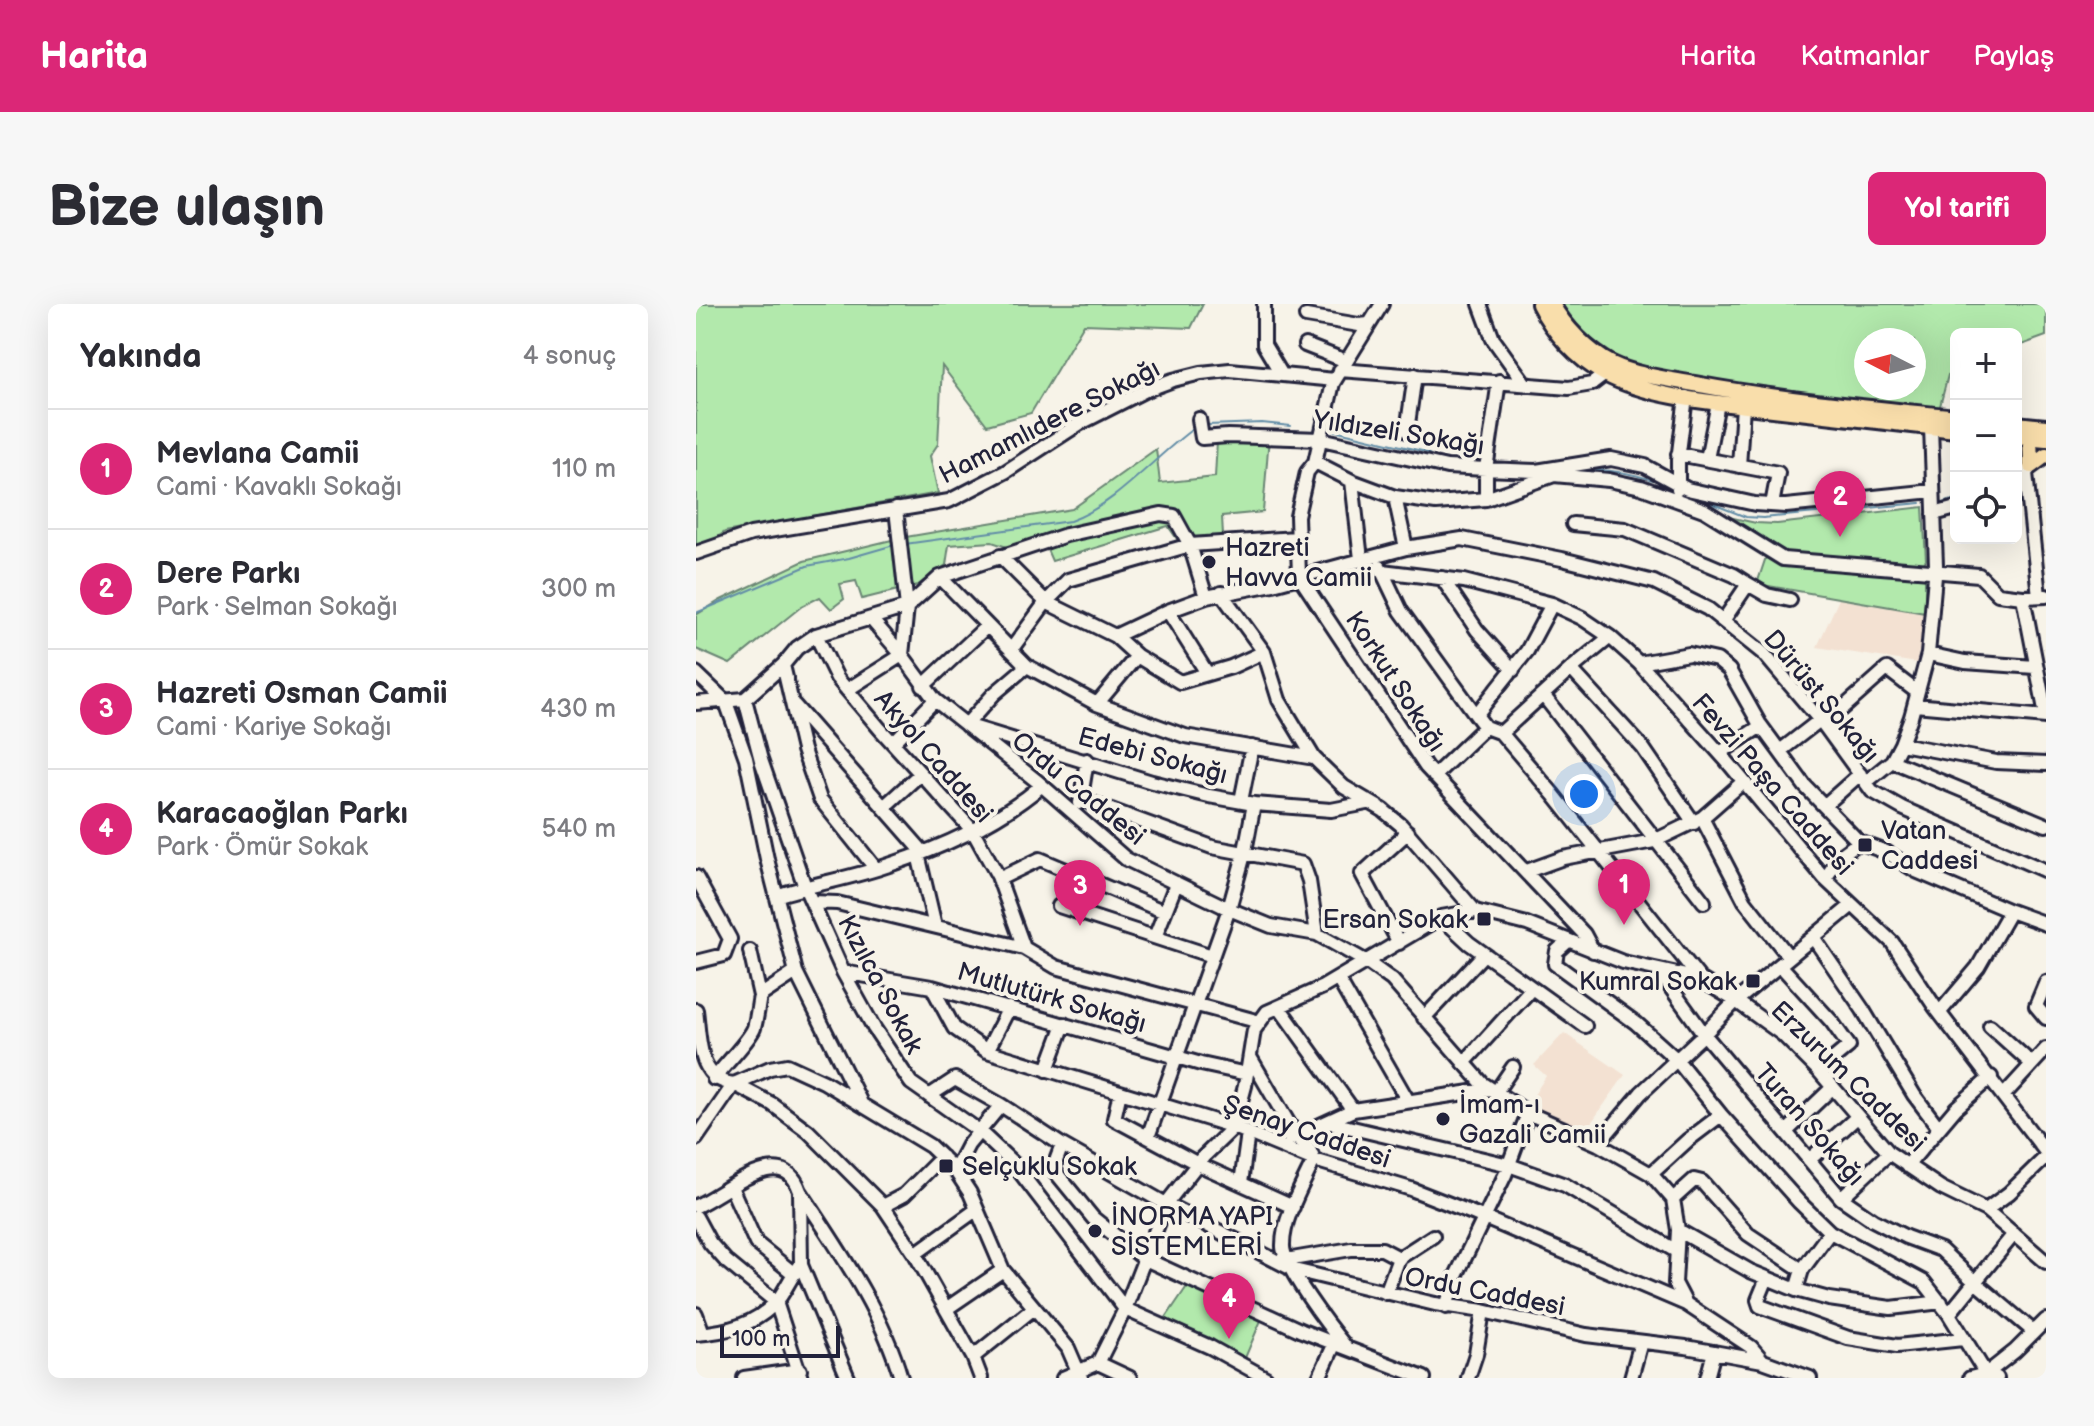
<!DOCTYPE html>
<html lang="tr">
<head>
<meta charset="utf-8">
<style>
  :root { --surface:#fff; --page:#f7f7f7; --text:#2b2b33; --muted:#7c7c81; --line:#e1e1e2; --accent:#db2777 }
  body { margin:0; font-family:"Balsamiq Sans",sans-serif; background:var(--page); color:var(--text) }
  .controls { position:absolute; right:24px; top:24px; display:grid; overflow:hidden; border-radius:12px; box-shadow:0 8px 32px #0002 }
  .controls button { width:72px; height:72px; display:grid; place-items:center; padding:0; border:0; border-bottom:2px solid var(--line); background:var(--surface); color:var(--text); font:40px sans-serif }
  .compass { position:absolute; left:1158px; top:24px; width:72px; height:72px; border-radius:50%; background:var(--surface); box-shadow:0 8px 32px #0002; rotate:276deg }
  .scale { position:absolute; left:24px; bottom:20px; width:120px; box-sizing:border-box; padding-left:8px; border:4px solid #22223b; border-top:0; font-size:22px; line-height:28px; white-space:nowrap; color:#22223b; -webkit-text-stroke:6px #f7f3e8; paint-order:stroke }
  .you { position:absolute; left:888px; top:490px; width:28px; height:28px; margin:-20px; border:6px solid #fff; border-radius:50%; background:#1a73e8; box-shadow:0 0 0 12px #1a73e833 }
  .badge { display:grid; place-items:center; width:52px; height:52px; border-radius:50%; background:var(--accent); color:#fff; font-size:26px; font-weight:700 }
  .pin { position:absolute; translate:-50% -66px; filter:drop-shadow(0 2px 4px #0008) }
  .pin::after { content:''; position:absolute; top:42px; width:28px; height:24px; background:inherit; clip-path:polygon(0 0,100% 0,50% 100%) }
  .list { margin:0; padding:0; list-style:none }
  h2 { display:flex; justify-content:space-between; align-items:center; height:104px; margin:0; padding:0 32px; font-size:34px }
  h2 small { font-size:26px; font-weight:400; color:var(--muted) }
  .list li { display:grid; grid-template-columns:52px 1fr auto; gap:24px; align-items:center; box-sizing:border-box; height:120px; padding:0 32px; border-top:2px solid var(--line) }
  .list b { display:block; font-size:30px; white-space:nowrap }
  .list p { margin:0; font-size:26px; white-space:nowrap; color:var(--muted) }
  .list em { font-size:26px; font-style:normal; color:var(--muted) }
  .icon { flex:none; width:44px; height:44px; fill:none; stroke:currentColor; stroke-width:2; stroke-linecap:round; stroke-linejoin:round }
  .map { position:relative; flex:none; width:1350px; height:1074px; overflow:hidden; border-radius:12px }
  header { display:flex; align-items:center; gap:48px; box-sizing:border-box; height:112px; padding:0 40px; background:var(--accent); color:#fff }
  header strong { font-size:38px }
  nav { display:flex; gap:44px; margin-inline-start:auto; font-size:28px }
  .intro { display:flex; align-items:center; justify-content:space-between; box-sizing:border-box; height:192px; padding:0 48px }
  h1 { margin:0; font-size:56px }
  .button { padding:20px 36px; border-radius:12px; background:var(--accent); color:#fff; font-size:28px; font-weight:700 }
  main { display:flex; gap:48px; padding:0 48px }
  aside { flex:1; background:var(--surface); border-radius:12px; box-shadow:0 8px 32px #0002 }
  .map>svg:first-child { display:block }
  .built { fill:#f3e1d2 }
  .green { fill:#b2e9ac; stroke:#6a8674; stroke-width:2; fill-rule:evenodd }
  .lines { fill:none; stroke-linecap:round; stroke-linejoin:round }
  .stream { stroke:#628da7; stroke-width:2 }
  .minor-casing { stroke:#22223b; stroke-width:18 }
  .major-casing { stroke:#22223b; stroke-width:20 }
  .minor { stroke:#f7f3e8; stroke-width:12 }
  .major { stroke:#f9deab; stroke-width:14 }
  .poi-dot { fill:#22223b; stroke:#f7f3e8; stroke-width:3 }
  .labels { text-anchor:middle; stroke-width:8; stroke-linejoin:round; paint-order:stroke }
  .street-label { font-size:26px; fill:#22223b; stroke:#f7f3e8 }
  .poi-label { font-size:26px; fill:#22223b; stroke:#f7f3e8; text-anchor:start }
</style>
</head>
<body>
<header>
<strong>Harita</strong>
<nav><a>Harita</a><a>Katmanlar</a><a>Paylaş</a></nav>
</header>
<div class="intro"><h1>Bize ulaşın</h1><a class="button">Yol tarifi</a></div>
<main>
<aside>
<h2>Yakında<small>4 sonuç</small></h2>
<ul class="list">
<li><span class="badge">1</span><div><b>Mevlana Camii</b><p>Cami · Kavaklı Sokağı</p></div><em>110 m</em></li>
<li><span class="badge">2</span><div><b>Dere Parkı</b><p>Park · Selman Sokağı</p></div><em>300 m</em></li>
<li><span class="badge">3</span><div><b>Hazreti Osman Camii</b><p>Cami · Kariye Sokağı</p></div><em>430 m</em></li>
<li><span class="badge">4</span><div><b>Karacaoğlan Parkı</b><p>Park · Ömür Sokak</p></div><em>540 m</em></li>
</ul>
</aside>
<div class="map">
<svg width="1350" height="1074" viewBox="0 0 1350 1074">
  <rect width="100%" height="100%" fill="#f7f3e8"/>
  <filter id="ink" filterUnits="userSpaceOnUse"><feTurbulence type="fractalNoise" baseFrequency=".0125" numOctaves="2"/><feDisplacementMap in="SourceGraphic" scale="16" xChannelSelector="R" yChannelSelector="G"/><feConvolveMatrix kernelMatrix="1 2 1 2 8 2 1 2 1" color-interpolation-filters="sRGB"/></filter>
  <g filter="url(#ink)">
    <path class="built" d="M1143 295 1229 309 1221 359 1121 343Z
      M868 729 929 771 888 829 831 802 850 772 838 761Z"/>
    <path class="green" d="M0 0H507L495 24 388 20 335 109 291 121 246 62 242 140 234 152 242 189 29 228 0 248Z
      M862 0H1350V32L1320 43V30H1260V67L1252 71 1243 106 1044 86 933 62 887 29ZM1170 36H1218V84H1170Z
      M573 132 567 208 526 212 527 232 483 238 472 222 356 257 349 241 317 245 296 238 253 241 250 261 222 281 166 295 160 277 144 280 148 295 135 305 124 293 106 302 34 360 0 345V311L25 296 108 257 204 234 376 205 460 145 464 179 519 173 521 137Z
      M1227 203 1230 256 1224 264 1087 251 1028 212 1060 219 1081 220Z
      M1070 253 1084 260 1229 273V309L1061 280Z
      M492 981 566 1014 549 1054 469 1015Z"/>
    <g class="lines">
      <path class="stream" d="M511 121 566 119 595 122
        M634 125 730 148 739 154
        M883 167C914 163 941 171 971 180
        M999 193 1050 213 1067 214 1225 199
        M1244 200 1260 195
        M209 240 374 217C420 201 458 153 498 124
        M0 309 111 262 153 254 198 241"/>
      <defs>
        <path id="minor" d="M568 0V41L586 71
          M686 0 637 79 619 158 611 168 601 212 603 272 730 463 888 630 897 647
          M784 0 797 35 830 81
          M610 12 663 21 673 20
          M609 41 650 57
          M644 66 873 84 896 80 909 70
          M503 115 506 134 532 132 625 135 751 163 790 165 840 167 915 155 949 162 991 185 1059 200 1090 202 1237 187
          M711 127 719 71
          M982 150 1082 169 1076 201
          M1011 155 1022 99
          M619 158 656 177 699 193 740 199 790 195 858 171 913 176 945 183 1008 206 1087 255 1283 271 1302 290 1327 293
          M1043 162 1047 102
          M1335 162 1330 169 1343 292
          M656 177 665 255
          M982 185V156L990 93
          M699 193 710 244
          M790 195V165L803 77
          M1238 210 1260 204
          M877 220 929 225 1038 271 1052 280 1027 317
          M0 249 55 230 253 197 309 168 383 120 450 86 477 76 505 69 534 66 639 76
          M304 252 350 298 419 332 441 352 484 378 535 363 568 348
          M684 263 705 307 780 411 789 423 805 429 857 490 1004 675
          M686 267 768 277 856 300 886 314 914 333 943 359 1029 455 1129 575 1196 638 1239 703 1350 848
          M244 273 331 362 401 400 489 432 618 454
          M746 274 781 326 817 366
          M1052 280 1071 291 1094 296
          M525 289 568 348 583 396 618 454 648 483 687 506 705 521 779 607
          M1350 292 1327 293 1350 411
          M472 307 511 369
          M175 315 206 351 239 396 342 478 430 555 533 605 575 622 621 630 671 658 696 676 786 779 832 809 902 840 955 870 977 895 982 926 979 979 990 1000 1055 1043 1067 1057
          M120 331 141 374 184 425 277 527 302 572 328 644 360 663 564 718
          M419 332 472 307 510 293 577 280 710 244 766 235 866 255 958 278 1012 305 1068 350 1128 421 1176 487 1206 504 1350 567
          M315 346 350 298 372 276 494 241 600 234
          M1232 350 1269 358 1339 363
          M943 359 993 350 1021 356 1033 366 1063 419 1109 482 1163 538 1190 548 1220 567 1314 607 1350 620
          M87 361 107 446 124 495 180 565
          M331 362 298 390 270 421 456 478 513 492 558 500 635 506 671 499
          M875 365 947 444 998 519
          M0 369 30 398 50 454 71 555 100 668 164 797
          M227 382 291 322
          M151 386 206 351 211 303 200 205
          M847 391 1008 598
          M49 395 65 456 109 583 147 668 178 724 215 779 283 827 317 859 429 1005 514 1043 570 1074
          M0 399 49 395 87 361 101 344 120 331 211 303 244 273 370 231 465 210 478 212 494 241 510 293
          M401 400 441 352
          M98 401 227 548
          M1219 401 1350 413
          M780 411 831 347 856 300
          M1128 421 1191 365 1221 388
          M805 429 875 365 914 333
          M197 439 239 396
          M1205 440 1300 458 1350 460
          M1084 447 1124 416
          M1024 449 1065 422
          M1196 457 1350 521
          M738 472 789 423
          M1170 478 1196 457 1205 440 1215 413 1232 350 1240 261 1235 123
          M385 495 516 543 607 560 613 577 621 630
          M545 497 556 443
          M384 499 391 456
          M189 502 224 470
          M1128 502 1164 470
          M1006 514 1049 597 1093 653
          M222 550 239 622
          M831 567 867 554 958 537 1006 514 1047 478
          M0 573 34 635 28 651 0 658
          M303 575 344 555 469 608
          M1129 575 1145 551 1163 538
          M80 592C117 580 156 574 193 561 247 543 302 519 345 482
          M117 598 141 599 328 644
          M363 602 516 652
          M745 613 773 639 889 722
          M459 633 480 580
          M1117 633 1167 706 1218 791 1243 824
          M872 637 861 647 859 660 940 719 980 755 1025 811 1103 898 1134 928 1228 978 1253 1010 1290 1070 1319 1047 1350 1016
          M703 639 666 570 712 528
          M54 647 64 692
          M1084 661 1136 718 1153 742 1123 767
          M962 666 1008 730 1145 894 1177 916 1210 933 1245 946 1279 978 1337 1027
          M147 668 236 683 505 760 551 770
          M642 675 712 797
          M1350 678 1340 702 1350 714
          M236 683 258 724 291 747 538 823 618 856 715 885 779 910 990 1000
          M583 703 657 806
          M0 706C4 735 1 776 38 780L74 764 91 761 128 778 234 842 259 866 274 889 307 966 372 1044 385 1074
          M1244 708 1282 663 1314 607
          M728 714 788 650
          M1294 722 1336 760
          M291 747 313 704
          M554 753 600 832 613 845 618 856C607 880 586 916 587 943 588 964 634 1024 649 1042
          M768 759 836 684
          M351 766 368 720
          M18 775C28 761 53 737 58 724 61 714 62 702 64 692L100 668
          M424 788 418 815 502 860 597 903
          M800 788 817 763
          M1308 791 1350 745
          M233 792 259 775 305 801
          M631 818 813 861 869 881 980 947
          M1090 828 1137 783
          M452 833 533 605 549 547 558 500
          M0 835 38 780 76 800 112 827 187 902 219 950 277 1053 285 1074
          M594 835 657 806 795 785
          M902 840 945 789 1008 730 1040 697 1155 602
          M366 841 357 865 397 914 447 954 606 1027 728 1074
          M1113 856 1161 813
          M1211 862 1260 804 1295 773
          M259 866 272 841 305 801 366 841 470 900 598 966 739 1000 787 1007 890 1031 990 1043 1067 1057 1114 1074
          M955 870 992 836 1025 811
          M545 879 552 829
          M35 883 60 939 97 969
          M1145 894 1193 849
          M977 895 998 876 1006 878 1052 930 1106 966
          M0 902C30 889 87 836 104 887 142 945 186 1007 205 1074
          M187 902 208 891 246 853
          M1290 906 1313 889 1350 853
          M0 913 14 939 30 957 80 998 105 1074
          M982 926 1054 967 1100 986 1133 995 1195 1004 1245 998
          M219 950 280 906
          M703 954 737 932
          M590 956 655 945H686L703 954 690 989
          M105 961 152 1074
          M1071 974 1062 996 1064 1002 1152 1034 1201 1042 1267 1035
          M1100 986 1106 966 1134 928
          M750 1003 759 974 809 871 832 809
          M250 1005 307 966
          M0 1010 7 1029
          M1253 1010 1318 930
          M0 1030C30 1028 59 1021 80 998 90 987 94 972 105 961L104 887
          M277 1053 338 1004
          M402 1059 429 1005 470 900 506 854 538 823 549 782 558 726 571 708 627 683 745 613 779 607 831 620 927 658 1004 675 1040 697 1086 730 1123 767 1193 849 1245 884 1290 906 1350 958
          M48 1074 104 1066
          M367 1074 402 1059 434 1074
          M623 1074 639 1039
          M772 1074 780 1050 787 1007
          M935 1074 945 1038
          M1011 1074 1018 1048
          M1274 1074 1290 1070 1301 1074"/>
        <path id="major" d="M843 0C857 28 881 55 909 70 956 95 1025 99 1077 105 1138 112 1199 119 1260 126
          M856 0C868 23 893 48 916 60 941 72 972 75 999 80 1085 96 1173 104 1260 113
          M1320 120 1350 123
          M1320 132 1350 135
          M1334 133 1335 162 1350 151"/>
      </defs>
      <use href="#minor" class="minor-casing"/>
      <use href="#major" class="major-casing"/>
      <use href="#minor" class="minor"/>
      <use href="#major" class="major"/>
    </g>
  </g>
  <g class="poi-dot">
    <circle cx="513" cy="258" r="8"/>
    <rect x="1161" y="533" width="16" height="16" rx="4"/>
    <rect x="780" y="607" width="16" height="16" rx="4"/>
    <rect x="1049" y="669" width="16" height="16" rx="4"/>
    <circle cx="747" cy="815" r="8"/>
    <rect x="242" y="854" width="16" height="16" rx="4"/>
    <circle cx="399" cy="927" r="8"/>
  </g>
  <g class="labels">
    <g class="street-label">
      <text transform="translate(353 117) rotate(-27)" y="9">Hamamlıdere Sokağı</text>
      <text transform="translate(703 128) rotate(9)" y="9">Yıldızeli Sokağı</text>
      <text transform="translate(700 377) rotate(57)" y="9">Korkut Sokağı</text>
      <text transform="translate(1126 392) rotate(50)" y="9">Dürüst Sokağı</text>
      <text transform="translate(457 451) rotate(15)" y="9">Edebi Sokağı</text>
      <text transform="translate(238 452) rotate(49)" y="9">Akyol Caddesi</text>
      <text transform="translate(1077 480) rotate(49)" y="9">Fevzi Paşa Caddesi</text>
      <text transform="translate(383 484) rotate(39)" y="9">Ordu Caddesi</text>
      <text transform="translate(185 680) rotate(62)" y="9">Kızılca Sokak</text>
      <text transform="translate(356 693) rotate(16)" y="9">Mutlutürk Sokağı</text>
      <text transform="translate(1153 772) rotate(44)" y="9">Erzurum Caddesi</text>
      <text transform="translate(1114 820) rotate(49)" y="9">Turan Sokağı</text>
      <text transform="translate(611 827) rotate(19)" y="9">Şenay Caddesi</text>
      <text transform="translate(789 987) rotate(11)" y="9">Ordu Caddesi</text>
    </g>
    <g class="poi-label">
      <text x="529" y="252">Hazreti<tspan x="529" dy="30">Havva Camii</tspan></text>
      <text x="1185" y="535">Vatan<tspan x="1185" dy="30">Caddesi</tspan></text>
      <text x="772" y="624" text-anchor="end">Ersan Sokak</text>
      <text x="1041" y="686" text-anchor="end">Kumral Sokak</text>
      <text x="763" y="809">İmam-ı<tspan x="763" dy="30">Gazali Camii</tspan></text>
      <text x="266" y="871">Selçuklu Sokak</text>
      <text x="415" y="921">İNORMA YAPI<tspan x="415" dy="30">SİSTEMLERİ</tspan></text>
    </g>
  </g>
</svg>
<div class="controls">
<button>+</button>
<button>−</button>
<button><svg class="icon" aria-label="locate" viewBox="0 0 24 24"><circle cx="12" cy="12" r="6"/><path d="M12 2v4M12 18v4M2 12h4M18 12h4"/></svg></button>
</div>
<svg class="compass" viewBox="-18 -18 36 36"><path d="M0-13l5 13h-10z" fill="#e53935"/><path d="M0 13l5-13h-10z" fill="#7c7c81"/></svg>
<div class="scale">100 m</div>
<div class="you"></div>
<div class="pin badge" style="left:928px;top:621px">1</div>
<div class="pin badge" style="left:1144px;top:233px">2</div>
<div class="pin badge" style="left:384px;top:622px">3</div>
<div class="pin badge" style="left:533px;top:1035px">4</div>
</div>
</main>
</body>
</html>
